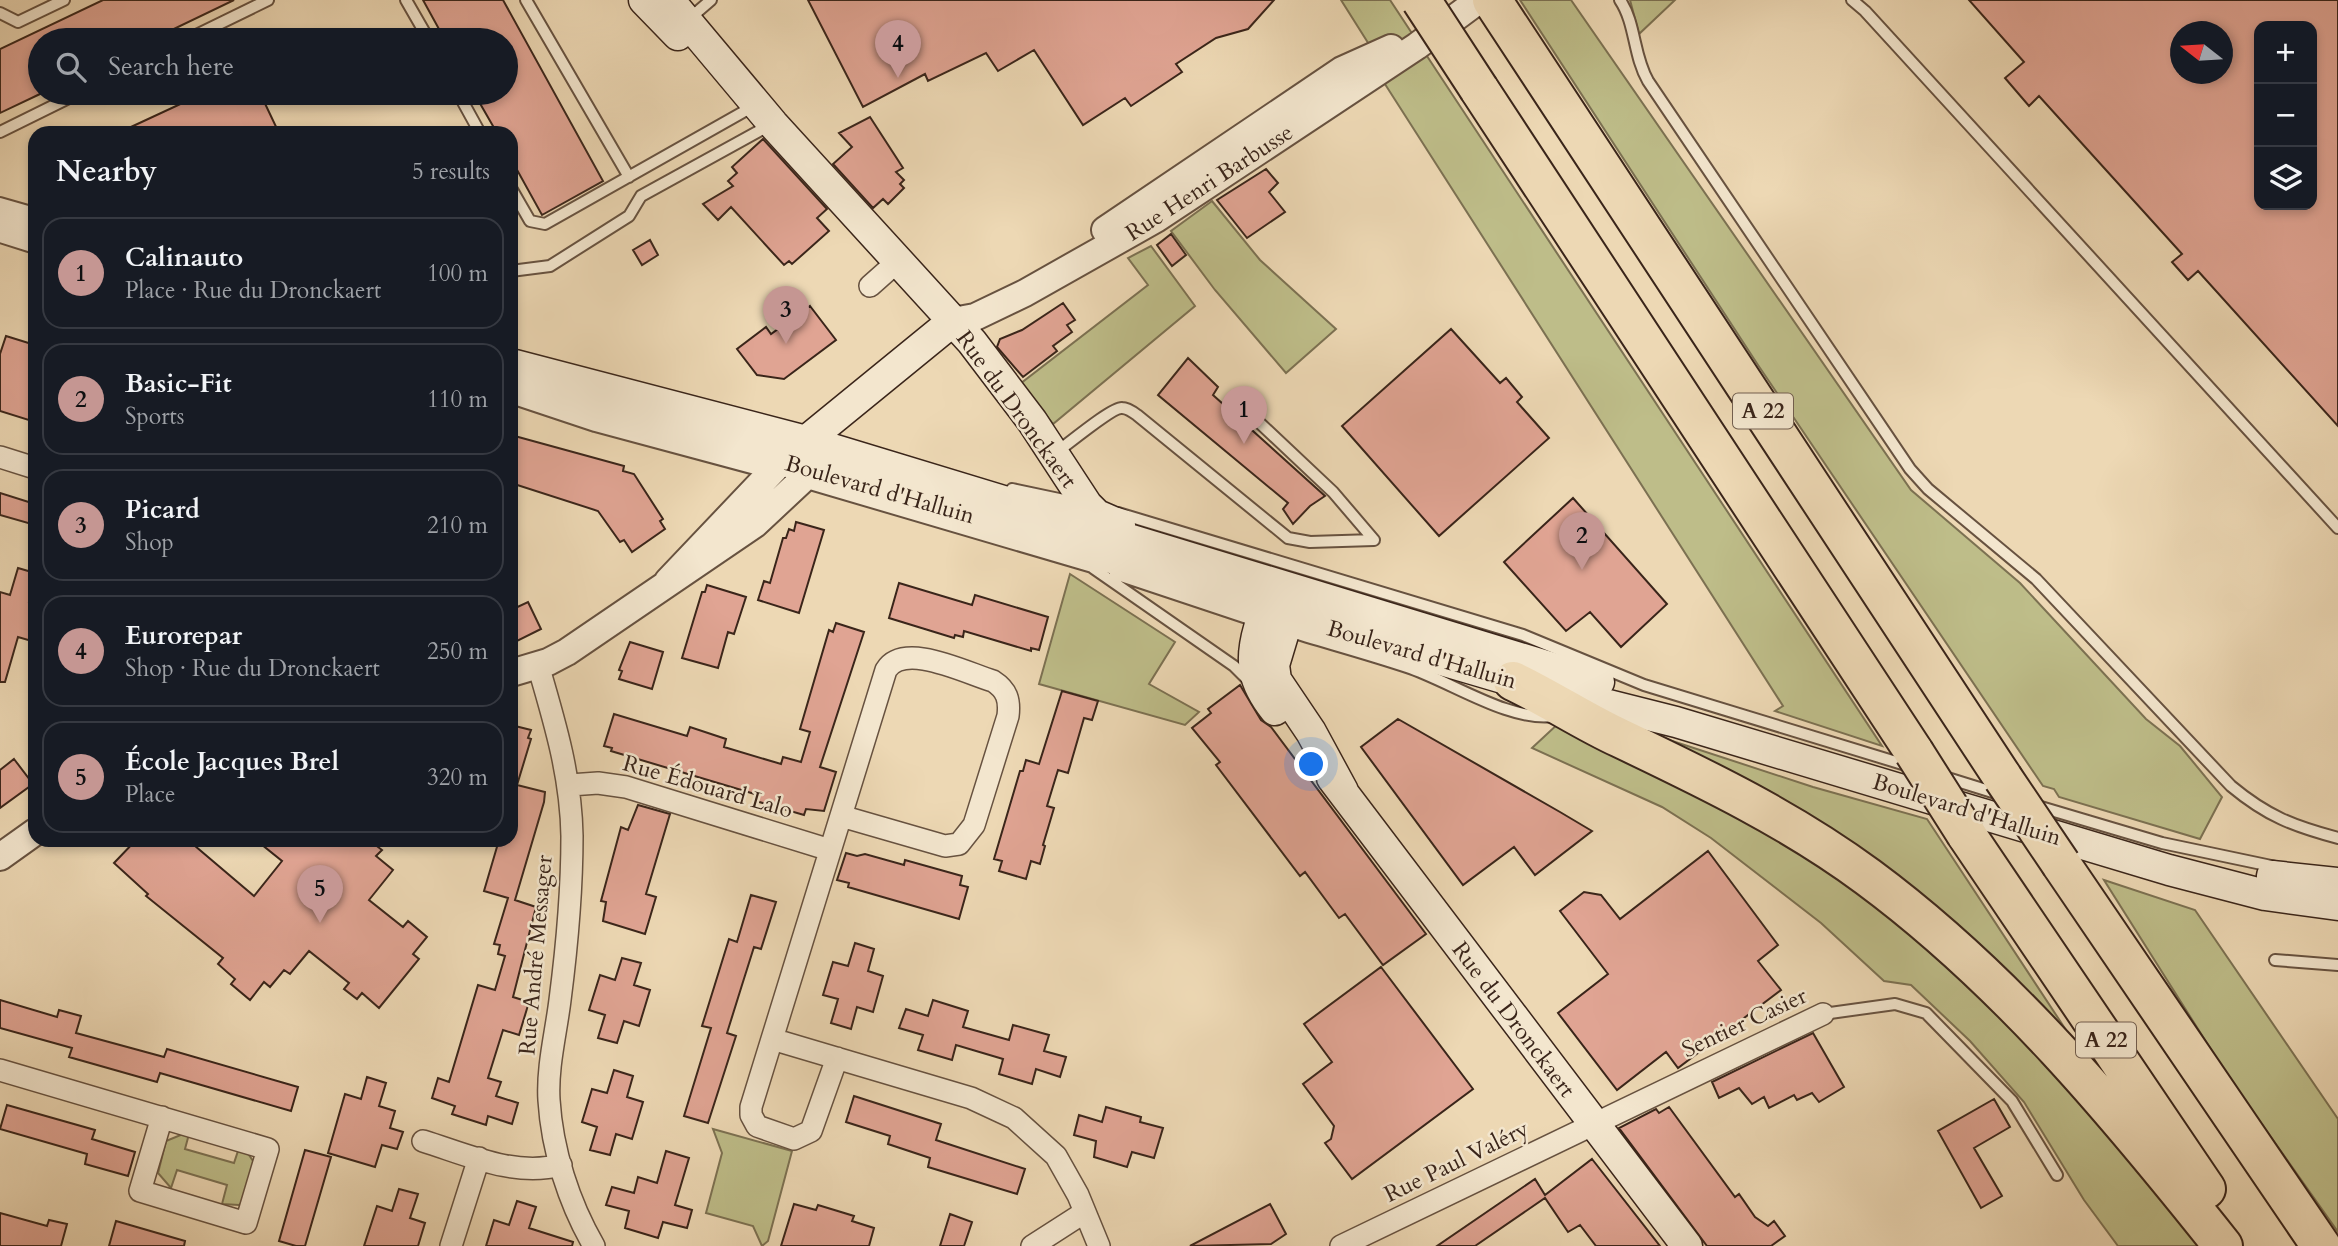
<!DOCTYPE html>
<html lang="en">
<head>
<meta charset="utf-8">
<style>
  :root { --surface:#171b24; --page:#242831; --text:#f1f3f6; --muted:#9ea1a6; --line:#363941; --accent:#c59692 }
  body { margin:0; font-family:Cardo,serif; background:var(--page); color:var(--text) }
  .controls { position:absolute; right:21px; top:21px; display:grid; overflow:hidden; border-radius:14px; box-shadow:0 4px 10px #0003 }
  .controls button { width:63px; height:63px; display:grid; place-items:center; padding:0; border:0; border-bottom:2px solid var(--line); background:var(--surface); color:var(--text); font:35px sans-serif }
  .compass { position:absolute; left:2170px; top:21px; width:63px; height:63px; border-radius:50%; background:var(--surface); box-shadow:0 4px 10px #0003; rotate:287deg }
  .you { position:absolute; left:1312px; top:765px; width:24px; height:24px; margin:-18px; border:5px solid #fff; border-radius:50%; background:#1a73e8; box-shadow:0 0 0 10px #1a73e833 }
  .badge { display:grid; place-items:center; width:46px; height:46px; border-radius:50%; background:var(--accent); color:#111; font-size:23px; font-weight:700 }
  .pin { position:absolute; translate:-50% -58px; filter:drop-shadow(0 2px 4px #0008) }
  .pin::after { content:''; position:absolute; top:37px; width:24px; height:21px; background:inherit; clip-path:polygon(0 0,100% 0,50% 100%) }
  .list { margin:0; padding:0; list-style:none }
  h2 { display:flex; justify-content:space-between; align-items:center; height:91px; margin:0; padding:0 28px; font-size:30px }
  h2 small { font-size:23px; font-weight:400; color:var(--muted) }
  .list li { display:grid; grid-template-columns:46px 1fr auto; gap:21px; align-items:center; box-sizing:border-box; height:112px; margin:0 14px 14px; padding:0 14px; border:2px solid var(--line); border-radius:21px }
  .list b { display:block; font-size:26px; white-space:nowrap }
  .list p { margin:0; font-size:23px; white-space:nowrap; color:var(--muted) }
  .list em { font-size:23px; font-style:normal; color:var(--muted) }
  .icon { flex:none; width:38px; height:38px; fill:none; stroke:currentColor; stroke-width:2; stroke-linecap:round; stroke-linejoin:round }
  .map { position:relative; flex:none; width:2338px; height:1246px; overflow:hidden }
  .search { position:absolute; background:var(--surface); box-shadow:0 4px 10px #0003; left:28px; top:28px; width:490px; height:77px; display:flex; align-items:center; gap:18px; box-sizing:border-box; padding:0 24px; border-radius:38px; color:var(--muted); font-size:26px }
  .panel { position:absolute; background:var(--surface); box-shadow:0 4px 10px #0003; left:28px; top:126px; width:490px; height:721px; border-radius:21px }
  .map>svg:first-child { display:block }
  .green { fill:#bebd89; stroke:#7c7152; stroke-width:2 }
  .building { fill:#e0a493; stroke:#3a251a; stroke-width:2; fill-rule:evenodd }
  .lines { fill:none; stroke-linecap:round; stroke-linejoin:round }
  .service-casing { stroke:#675240; stroke-width:14 }
  .minor-casing { stroke:#675240; stroke-width:24 }
  .tertiary-casing { stroke:#675240; stroke-width:30 }
  .secondary-casing { stroke:#3a251a; stroke-width:33 }
  .motorway-casing { stroke:#3a251a; stroke-width:42 }
  .service { stroke:#f3e6ce; stroke-width:10 }
  .minor { stroke:#f3e6ce; stroke-width:21 }
  .tertiary { stroke:#f3e6ce; stroke-width:26 }
  .secondary { stroke:#f3e6ce; stroke-width:30 }
  .motorway { stroke:#edd8b4; stroke-width:38 }
  .motorway-bridge-casing { stroke:#3a251a; stroke-width:42; stroke-linecap:butt }
  .motorway-bridge { stroke:#edd8b4; stroke-width:38 }
  .labels { text-anchor:middle; stroke-width:5; stroke-linejoin:round; paint-order:stroke }
  .shield { fill:#f3e6ce; stroke:#725f50; stroke-width:2 }
  .shield-label { font-size:21px; font-weight:bold; fill:#3a251a }
  .street-label { font-size:23px; fill:#3a251a; stroke:#f3e6ce }
</style>
</head>
<body>
<div class="map">
<svg width="2338" height="1246" viewBox="0 0 2338 1246">
  <rect width="100%" height="100%" fill="#edd8b4"/>
  <filter id="stains"><feTurbulence type="fractalNoise" baseFrequency=".00286" numOctaves="4"/><feColorMatrix values="0 0 0 0 .2 0 0 0 0 .09 0 0 0 0 .02 0 0 0 .5 -.17"/></filter>
  <radialGradient id="worn" r=".72"><stop offset=".6" stop-color="#630" stop-opacity="0"/><stop offset="1" stop-color="#630" stop-opacity=".3"/></radialGradient>
  <path class="green" d="M1341 0H1390L1882 746 1775 711 1783 706 1383 81 1389 76Z
    M1520 0H1571L1911 490 2020 583 2146 719 2180 746 2222 797 2200 839 2059 797 2054 789 2043 786 1758 365Z
    M1630 0H1675L1639 34Z
    M1212 201 1260 260 1336 329 1286 373 1215 290 1171 231Z
    M1151 246 1195 306 1053 424 1020 384 1148 285 1128 258Z
    M1070 574 1175 642 1149 684 1199 712 1185 725 1039 684Z
    M1561 721 1651 734 1813 787 1927 819 2066 1030 2041 1050 2206 1246H2118L2084 1200 2024 1102 1970 1041 1911 985 1884 981 1821 923 1711 838 1662 807 1532 748Z
    M2104 880 2195 910 2338 1119V1232L2227 1075Z
    M713 1129 792 1151 768 1241 762 1246 753 1226 706 1213 722 1153Z
    M183 1134H189L185 1149 234 1163 239 1148 247 1152 255 1164 244 1201 239 1205 222 1204 227 1185 177 1170 171 1188 158 1173 166 1141Z"/>
  <path class="building" d="M103 0H234L151 40H40V94L0 113V49Z
    M423 0H503L603 181 542 215 511 159V133H497L474 93H506V40H445Z
    M808 0H1274L1248 29 1216 38 1176 64 1182 72 1131 106 1125 98 1083 125 1034 50 998 71 986 53 928 81 925 74 863 107Z
    M1969 0H2338V426L2198 271 2188 280 2172 262 2182 254 2039 96 2029 106 2005 78 2024 62ZM2259 26H2312V205H2259ZM2180 32H2222V74H2180Z
    M204 93H260L279 133H118Z
    M870 117 903 168 896 172 904 180 900 184 904 188 888 204 883 199 873 208 833 164 852 147 839 133Z
    M763 139 827 209 817 218 829 231 792 264 789 261 784 265 731 207 718 220 703 204 733 186 728 181 737 173 732 167Z
    M1266 169 1278 183 1269 192 1285 212 1247 238 1217 200Z
    M1171 234 1186 255 1172 266 1157 245Z
    M650 240 658 255 642 265 633 250Z
    M1063 303 1075 320 1067 325 1072 332 1053 346 1057 351 1023 377 997 347 1000 339 1022 330Z
    M810 306 836 340 784 379 757 375 737 349 766 327 771 334Z
    M1451 329 1500 383 1506 378 1522 397 1517 402 1549 438 1439 536 1342 426Z
    M6 336 35 345V422L0 411V354Z
    M1188 358 1218 387 1213 395 1325 496 1310 506 1293 524 1283 509 1288 503 1158 395Z
    M511 435 624 466 623 471 634 474 663 519 660 521 665 529 632 552 624 540 620 542 598 511 511 483Z
    M0 493 35 504V525L0 515Z
    M1573 498 1667 604 1621 647 1590 612 1566 631 1504 562Z
    M796 522 824 530 799 613 758 600 764 581 770 583 783 538H786L789 529 794 531Z
    M18 568 35 573 29 602 35 604V642L18 637 5 682H0V592L10 595Z
    M899 583 972 605 975 595 1048 617 1039 650 1031 648V651L964 631 963 637 955 635 954 638 889 618Z
    M707 585 746 597 734 634 728 632 718 668 682 658 702 592H705Z
    M528 602 541 629 511 644V610Z
    M836 623 864 632 820 767 836 772 824 811 806 809 804 815 756 801 758 795 611 751 612 748 604 746 614 714 687 736 690 727 726 739 724 747 781 764 783 757 801 762 810 732 800 729 829 630 833 632Z
    M630 642 663 652 652 689 619 679 622 671 619 670Z
    M1240 685 1261 720 1271 727 1426 934 1383 965 1345 914 1339 918 1305 872 1300 876 1216 765 1220 762 1192 728 1211 713 1208 709Z
    M1062 691 1098 701 1092 720 1084 718 1068 773 1058 770 1047 806 1054 808 1043 845 1045 846 1040 864 1031 861 1026 879 999 871 1002 861 994 859 1020 771H1023L1026 760 1039 764Z
    M1398 719 1560 812 1592 831 1535 875 1514 847 1463 885 1361 747Z
    M511 725 531 730 528 738 531 739 517 785 545 792 544 802 515 900 536 907 513 997 529 1002 519 1035 503 1030 488 1078 501 1082 496 1096 518 1103 512 1124 488 1116 486 1125 452 1114 455 1106 432 1098 438 1078 449 1082 478 985 495 990 505 956 498 954 500 945 494 944 508 898 484 891 499 840H511Z
    M14 759 33 784 0 808V770Z
    M638 805 670 814 646 894 656 897 645 934 603 921 606 902 601 901 621 827 628 830Z
    M136 840H188L254 896 282 861 256 840H369L382 850 376 856 393 870 369 900 403 927 408 921 427 937 413 954 419 959 379 1008 362 993 357 999 344 989 349 983 309 951 290 974 284 970 270 987 264 982 250 1000 231 984 235 979 218 964 223 958 146 896 148 894 114 863Z
    M1708 851 1778 945 1758 961 1781 990 1678 1068 1666 1052 1617 1090 1558 1013 1608 974 1560 911 1584 892 1601 895 1620 919Z
    M846 853 857 856 865 854 904 865 905 860 962 876 960 885 968 887 959 919 848 887 849 883 837 880Z
    M751 895 776 902 761 949 754 947 742 985 727 1033 736 1036 708 1123 684 1116 711 1028 702 1026 729 939 737 942Z
    M855 943 874 949 868 971 883 976 873 1012 857 1007 851 1029 831 1023 838 999 823 995 833 962 848 966Z
    M622 958 641 963 634 985 650 990 639 1026 624 1021 617 1043 598 1038 605 1015 589 1010 600 975 615 980Z
    M1381 967 1473 1089 1352 1179 1325 1143 1331 1139 1334 1126 1303 1084 1332 1062 1304 1024Z
    M0 1000 57 1017 59 1010 81 1016 76 1033 164 1057 167 1049 298 1087 291 1111 160 1073 157 1082 69 1057 72 1048 0 1028Z
    M933 1000 968 1011 963 1027 1009 1040 1013 1025 1049 1035 1044 1051 1066 1057 1060 1077 1036 1069 1032 1084 999 1074 1003 1059 956 1045 952 1060 918 1050 923 1035 899 1028 906 1009 928 1016Z
    M1813 1033 1844 1087 1819 1102 1812 1093 1797 1100 1794 1095 1769 1108 1764 1097 1752 1104 1739 1088 1719 1098 1712 1082Z
    M614 1070 633 1076 627 1097 643 1102 632 1139 616 1134 610 1155 590 1150 597 1127 582 1122 592 1089 607 1093Z
    M367 1077 386 1083 379 1106 395 1111 390 1128 403 1132 397 1149 382 1145 375 1167 328 1153 345 1094 361 1099Z
    M854 1096 941 1124 936 1140 1025 1169 1017 1194 928 1167 930 1158 888 1144 890 1136 846 1122Z
    M1994 1099 2010 1127 1974 1148 2002 1196 1981 1208 1938 1131Z
    M7 1105 95 1130 92 1139 135 1152 128 1176 85 1164 87 1154 0 1129Z
    M1106 1107 1141 1117 1140 1122 1163 1128 1154 1158 1132 1152 1127 1167 1094 1157 1096 1141 1074 1135 1079 1115 1102 1122Z
    M1669 1107 1735 1197 1739 1194 1755 1217 1768 1226 1774 1221 1785 1236 1771 1246H1707L1619 1128 1656 1109 1659 1113Z
    M305 1150 331 1157 305 1246H296L279 1241Z
    M666 1151 689 1158 675 1205 692 1210 687 1228 663 1222 658 1238 625 1228 629 1211 606 1205 612 1187 634 1193 638 1177 657 1183Z
    M1592 1159 1660 1246H1596L1580 1225 1568 1232 1545 1198 1475 1246H1437L1535 1179 1545 1195Z
    M399 1189 418 1194 410 1218 425 1223 418 1246H364L377 1206 392 1211Z
    M517 1201 536 1207 529 1228 573 1242 572 1246H486L494 1220 509 1225Z
    M794 1204 816 1210 818 1205 854 1216 852 1221 874 1228 869 1246H781Z
    M1270 1204 1286 1234 1271 1244 1190 1246Z
    M0 1213 47 1226 49 1220 67 1224 61 1246H0Z
    M950 1214 972 1222 964 1246H940Z
    M116 1221 185 1241 184 1246H109Z"/>
  <g class="lines">
    <defs>
      <path id="service" d="M406 0 429 40
        M526 0 629 177
        M1620 0C1636 24 1633 55 1648 81L1910 469 1928 489 2036 579 2231 786C2267 816 2293 826 2338 838
        M1852 0 1865 11 2338 528
        M0 13 18 22 64 0
        M689 19 711 0
        M186 40 268 0
        M458 93 480 133
        M0 132 79 93
        M511 188 530 221 545 224 752 107
        M0 203 35 213
        M0 237 35 248
        M511 271 550 266 629 216 641 196 770 125
        M520 401 595 426 770 473
        M1247 411 1333 492 1374 540
        M1054 454C1067 445 1112 407 1122 408 1126 408 1133 412 1137 415L1288 538 1310 542 1374 540
        M803 482 1099 569
        M1012 489 1078 503
        M1118 513 1523 635 1644 685 1909 766
        M1093 568 1234 666 1250 682
        M1115 574 1259 622
        M1288 631C1327 643 1368 654 1407 667 1450 681 1509 722 1554 716
        M1941 776 2002 795
        M2034 805 2162 843 2276 867
        M2275 960 2338 965
        M1823 1014 1895 1004 1926 1013 2012 1101 2057 1175"/>
      <path id="minor" d="M870 286 897 262
        M0 457 35 468
        M538 665C555 723 571 776 572 836 572 890 567 946 560 1000 556 1033 547 1067 549 1100 552 1150 569 1203 594 1246
        M570 785 598 783 626 787 830 850
        M772 1039 971 1098 1014 1118 1056 1156 1078 1195 1099 1246
        M837 1058 811 1131 794 1139 757 1126 751 1115V1107L886 670C904 641 966 673 993 681 1007 690 1010 700 1008 716L974 825 959 844 945 846 841 816
        M0 1070 268 1149 246 1223 140 1191 162 1117
        M423 1141C468 1155 514 1177 561 1165
        M451 1246 479 1158
        M1032 1246 1085 1212
        M1341 1246 1823 1014"/>
      <path id="tertiary" d="M1105 230 1342 70 1391 48
        M953 321 975 317 1025 293 1156 219 1417 46 1479 0
        M511 673 548 662 567 652 755 524 801 481 811 455 806 441 782 461 668 581
        M0 857 35 832"/>
      <path id="secondary" d="M644 0 678 35
        M669 0 773 124 972 342 1032 421 1087 505 1097 515 1120 525
        M0 220 35 230
        M515 365 806 441 1599 682
        M511 383 599 411 866 483 1034 533 1289 615 1513 681 1676 722 2169 870 2265 895 2338 905
        M806 441 953 321
        M1275 592C1266 602 1263 615 1259 628 1249 662 1253 682 1275 710
        M1288 596 1289 615 1274 665 1276 680 1311 732 1343 791
        M1332 778 1687 1246
        M2272 876 2338 883"/>
      <path id="motorway" d="M1492 0 2003 778
        M1479 89 1914 752
        M1513 681C1549 698 1583 721 1620 738 1706 779 1791 820 1868 877 2006 979 2117 1113 2223 1246
        M1966 834 2206 1189
        M2061 864 2321 1246"/>
    </defs>
    <use href="#service" class="service-casing"/>
    <use href="#minor" class="minor-casing"/>
    <use href="#tertiary" class="tertiary-casing"/>
    <use href="#secondary" class="secondary-casing"/>
    <use href="#motorway" class="motorway-casing"/>
    <use href="#service" class="service"/>
    <use href="#minor" class="minor"/>
    <use href="#tertiary" class="tertiary"/>
    <use href="#secondary" class="secondary"/>
    <use href="#motorway" class="motorway"/>
    <defs>
      <path id="motorway-bridge" d="M1421 0 1479 89
        M1914 752 1966 834
        M2003 778 2061 864"/>
    </defs>
    <use href="#motorway-bridge" class="motorway-bridge-casing"/>
    <use href="#motorway-bridge" class="motorway-bridge"/>
  </g>
  <g class="labels">
    <g class="shield">
      <rect x="1733" y="393.5" width="60" height="35" rx="5"/>
      <rect x="2076" y="1022.5" width="60" height="35" rx="5"/>
    </g>
    <g class="shield-label">
      <text x="1763" y="418">A 22</text>
      <text x="2106" y="1047">A 22</text>
    </g>
    <g class="street-label">
      <text transform="translate(1209 182) rotate(-33)" y="8">Rue Henri Barbusse</text>
      <text transform="translate(1017 409) rotate(54)" y="8">Rue du Dronckaert</text>
      <text transform="translate(880 489) rotate(16)" y="8">Boulevard d'Halluin</text>
      <text transform="translate(1422 654) rotate(16)" y="8">Boulevard d'Halluin</text>
      <text transform="translate(708 786) rotate(16)" y="8">Rue Édouard Lalo</text>
      <text transform="translate(1967 809) rotate(17)" y="8">Boulevard d'Halluin</text>
      <text transform="translate(535 955) rotate(-85)" y="8">Rue André Messager</text>
      <text transform="translate(1514 1019) rotate(53)" y="8">Rue du Dronckaert</text>
      <text transform="translate(1744 1022) rotate(-25)" y="8">Sentier Casier</text>
      <text transform="translate(1456 1161) rotate(-26)" y="8">Rue Paul Valéry</text>
    </g>
  </g>
  <rect width="100%" height="100%" filter="url(#stains)"/>
  <rect width="100%" height="100%" fill="url(#worn)"/>
</svg>
<div class="controls">
<button>+</button>
<button>−</button>
<button><svg class="icon" aria-label="layers" viewBox="0 0 24 24"><path d="M12 4l9 5-9 5-9-5zM3 14l9 5 9-5"/></svg></button>
</div>
<svg class="compass" viewBox="-18 -18 36 36"><path d="M0-13l5 13h-10z" fill="#e53935"/><path d="M0 13l5-13h-10z" fill="#9ea1a6"/></svg>
<div class="you"></div>
<div class="pin badge" style="left:1244px;top:444px">1</div>
<div class="pin badge" style="left:1582px;top:570px">2</div>
<div class="pin badge" style="left:786px;top:344px">3</div>
<div class="pin badge" style="left:898px;top:78px">4</div>
<div class="pin badge" style="left:320px;top:923px">5</div>
<div class="search"><svg class="icon" aria-label="search" viewBox="0 0 24 24"><circle cx="10" cy="10" r="6"/><path d="M15 15l6 6"/></svg>Search here</div>
<section class="panel">
<h2>Nearby<small>5 results</small></h2>
<ul class="list">
<li><span class="badge">1</span><div><b>Calinauto</b><p>Place · Rue du Dronckaert</p></div><em>100 m</em></li>
<li><span class="badge">2</span><div><b>Basic-Fit</b><p>Sports</p></div><em>110 m</em></li>
<li><span class="badge">3</span><div><b>Picard</b><p>Shop</p></div><em>210 m</em></li>
<li><span class="badge">4</span><div><b>Eurorepar</b><p>Shop · Rue du Dronckaert</p></div><em>250 m</em></li>
<li><span class="badge">5</span><div><b>École Jacques Brel</b><p>Place</p></div><em>320 m</em></li>
</ul>
</section>
</div>
</body>
</html>
